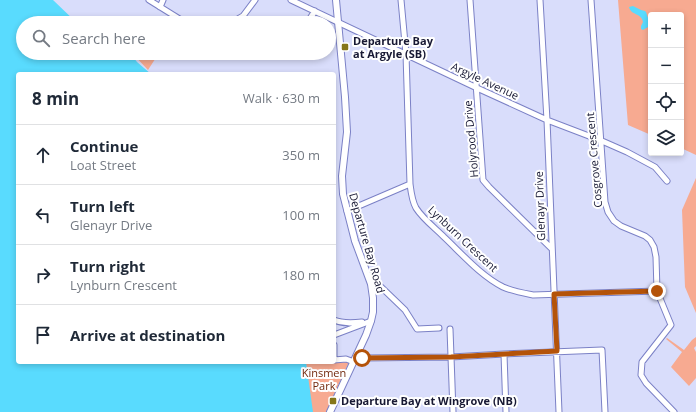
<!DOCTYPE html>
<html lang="en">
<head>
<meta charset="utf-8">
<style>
  :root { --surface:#fff; --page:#f2f2f3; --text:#1f2937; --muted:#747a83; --line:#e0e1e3 }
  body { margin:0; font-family:"Open Sans",sans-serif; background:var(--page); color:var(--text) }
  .controls { position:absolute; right:12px; top:12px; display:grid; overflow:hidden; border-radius:4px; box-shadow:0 2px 6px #0003 }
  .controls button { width:36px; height:36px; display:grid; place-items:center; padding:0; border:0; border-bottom:1px solid var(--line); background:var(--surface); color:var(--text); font:20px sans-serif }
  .stop { position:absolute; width:12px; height:12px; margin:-9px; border:3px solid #b45309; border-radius:50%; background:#fff }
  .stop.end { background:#b45309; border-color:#fff; box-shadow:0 1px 4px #0008 }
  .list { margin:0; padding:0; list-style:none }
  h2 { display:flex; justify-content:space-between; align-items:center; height:52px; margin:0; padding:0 16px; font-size:17px }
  h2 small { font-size:13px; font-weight:400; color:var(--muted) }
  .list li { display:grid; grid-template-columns:26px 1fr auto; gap:12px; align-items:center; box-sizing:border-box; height:60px; padding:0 16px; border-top:1px solid var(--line) }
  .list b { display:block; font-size:15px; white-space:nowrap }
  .list p { margin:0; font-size:13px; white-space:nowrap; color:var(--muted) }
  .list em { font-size:13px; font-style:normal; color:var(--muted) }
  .icon { flex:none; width:22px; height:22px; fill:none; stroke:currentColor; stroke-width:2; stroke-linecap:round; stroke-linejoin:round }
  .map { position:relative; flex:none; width:696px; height:412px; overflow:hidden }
  .search { position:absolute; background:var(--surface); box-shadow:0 2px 6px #0003; left:16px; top:16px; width:320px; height:44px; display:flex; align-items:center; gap:10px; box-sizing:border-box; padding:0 14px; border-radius:22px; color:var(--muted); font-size:15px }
  .panel { position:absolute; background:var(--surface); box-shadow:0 2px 6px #0003; left:16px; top:72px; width:320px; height:292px; border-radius:4px }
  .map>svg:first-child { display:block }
  .green { fill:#f7aa91 }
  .water { fill:#59dbfe }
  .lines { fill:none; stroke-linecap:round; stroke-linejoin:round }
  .minor-casing { stroke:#7b81c6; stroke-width:7 }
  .major-casing { stroke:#7b81c6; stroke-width:8 }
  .minor { stroke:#fff; stroke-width:5 }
  .major { stroke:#fff; stroke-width:6 }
  .route { stroke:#b45309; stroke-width:5 }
  .poi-dot { fill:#857619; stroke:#fff; stroke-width:1.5 }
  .labels { text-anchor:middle; stroke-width:4; stroke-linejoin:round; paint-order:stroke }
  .poi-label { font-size:11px; font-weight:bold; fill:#171833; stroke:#fff; text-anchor:start }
  .street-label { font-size:11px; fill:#171833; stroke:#fff }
  .park-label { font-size:11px; fill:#72290d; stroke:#fff }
</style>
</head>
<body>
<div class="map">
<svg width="696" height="412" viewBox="0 0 696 412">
  <rect width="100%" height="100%" fill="#d9ddfb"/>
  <path class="green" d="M618 0H696V155L681 148V15H651V135L628 125Z
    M132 53H159L148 70Z
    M696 178V313L685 287 682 210Z
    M696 337V346L694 348 696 352V378L689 386 671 367 682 352 666 339 667 338 684 350 692 340Z
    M349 362 326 412H312L306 364Z"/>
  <path class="water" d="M0 0H53L77 23H23V53H130L137 62 151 74H18V362H306L313 412H0Z
    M633 6 641 10 645 11 646 12 650 24 648 27 643 30 641 29V26L643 22C641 12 631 16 629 7Z"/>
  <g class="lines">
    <defs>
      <path id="minor" d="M149 0 186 23
        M291 0 477 88 547 120 602 141 627 152 655 167 667 181
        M401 0 406 54 410 184C411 192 412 201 416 208 423 219 435 228 444 237 462 254 481 276 503 287 512 291 523 293 533 295L657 291
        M470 0 483 180 489 187 551 248
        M540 0 547 120 559 412
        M591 0 605 202 608 212 614 221 621 226 645 236 650 240 654 247 656 257 657 291 671 325 642 362 641 375 646 383 674 412
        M160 7 163 0
        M231 23 243 16 255 0
        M307 23 315 11
        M347 211 410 184
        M371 284 379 285 405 310 417 329 439 328
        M334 320C343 324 353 323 362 322
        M450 329 453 412
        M334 335 371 321
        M334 345V360
        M504 354 506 412
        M357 356 364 358 451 357 504 354 602 350 605 412
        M334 360 346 359 354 362"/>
      <path id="major" d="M330 412 366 335 371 321 373 312V298L371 284 355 241 343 194 342 176 347 132 345 97 336 0"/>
    </defs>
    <use href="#minor" class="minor-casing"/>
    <use href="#major" class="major-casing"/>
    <use href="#minor" class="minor"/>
    <use href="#major" class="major"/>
  </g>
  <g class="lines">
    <path class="route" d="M362 358 451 357 557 351 554 294 657 291"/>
  </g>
  <g class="poi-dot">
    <rect x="341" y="43" width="8" height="8" rx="2"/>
    <rect x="329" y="397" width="8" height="8" rx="2"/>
  </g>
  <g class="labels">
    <g class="poi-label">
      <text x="353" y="45">Departure Bay<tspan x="353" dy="13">at Argyle (SB)</tspan></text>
      <text x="341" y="405">Departure Bay at Wingrove (NB)</text>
    </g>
    <g class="street-label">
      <text transform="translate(485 81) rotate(25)" y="4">Argyle Avenue</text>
      <text transform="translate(471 139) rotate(-95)" y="4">Holyrood Drive</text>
      <text transform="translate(594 160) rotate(-95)" y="4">Cosgrove Crescent</text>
      <text transform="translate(540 206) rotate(-92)" y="4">Glenayr Drive</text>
      <text transform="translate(463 239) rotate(43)" y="4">Lynburn Crescent</text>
      <text transform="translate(367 243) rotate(74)" y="4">Departure Bay Road</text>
    </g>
    <g class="park-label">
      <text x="324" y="377">Kinsmen<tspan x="324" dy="13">Park</tspan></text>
    </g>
  </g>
</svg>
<div class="controls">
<button>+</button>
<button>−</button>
<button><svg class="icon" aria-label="locate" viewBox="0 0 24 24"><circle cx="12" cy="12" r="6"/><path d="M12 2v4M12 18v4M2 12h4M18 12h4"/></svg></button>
<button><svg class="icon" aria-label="layers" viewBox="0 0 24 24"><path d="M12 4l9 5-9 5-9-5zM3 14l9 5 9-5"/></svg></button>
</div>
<div class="stop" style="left:362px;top:358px"></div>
<div class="stop end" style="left:657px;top:291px"></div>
<div class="search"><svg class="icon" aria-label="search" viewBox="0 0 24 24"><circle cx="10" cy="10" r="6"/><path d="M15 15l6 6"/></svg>Search here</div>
<section class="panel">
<h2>8 min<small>Walk · 630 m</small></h2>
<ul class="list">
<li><svg class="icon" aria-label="ahead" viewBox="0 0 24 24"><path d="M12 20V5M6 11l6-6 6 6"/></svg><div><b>Continue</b><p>Loat Street</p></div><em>350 m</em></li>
<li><svg class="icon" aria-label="left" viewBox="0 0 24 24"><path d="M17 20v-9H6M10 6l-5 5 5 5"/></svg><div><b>Turn left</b><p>Glenayr Drive</p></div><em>100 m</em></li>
<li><svg class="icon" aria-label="right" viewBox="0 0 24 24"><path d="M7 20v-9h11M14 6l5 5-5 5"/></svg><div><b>Turn right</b><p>Lynburn Crescent</p></div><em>180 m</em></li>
<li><svg class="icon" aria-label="arrive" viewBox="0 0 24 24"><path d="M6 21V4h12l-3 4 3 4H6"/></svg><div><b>Arrive at destination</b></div></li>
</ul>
</section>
</div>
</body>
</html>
